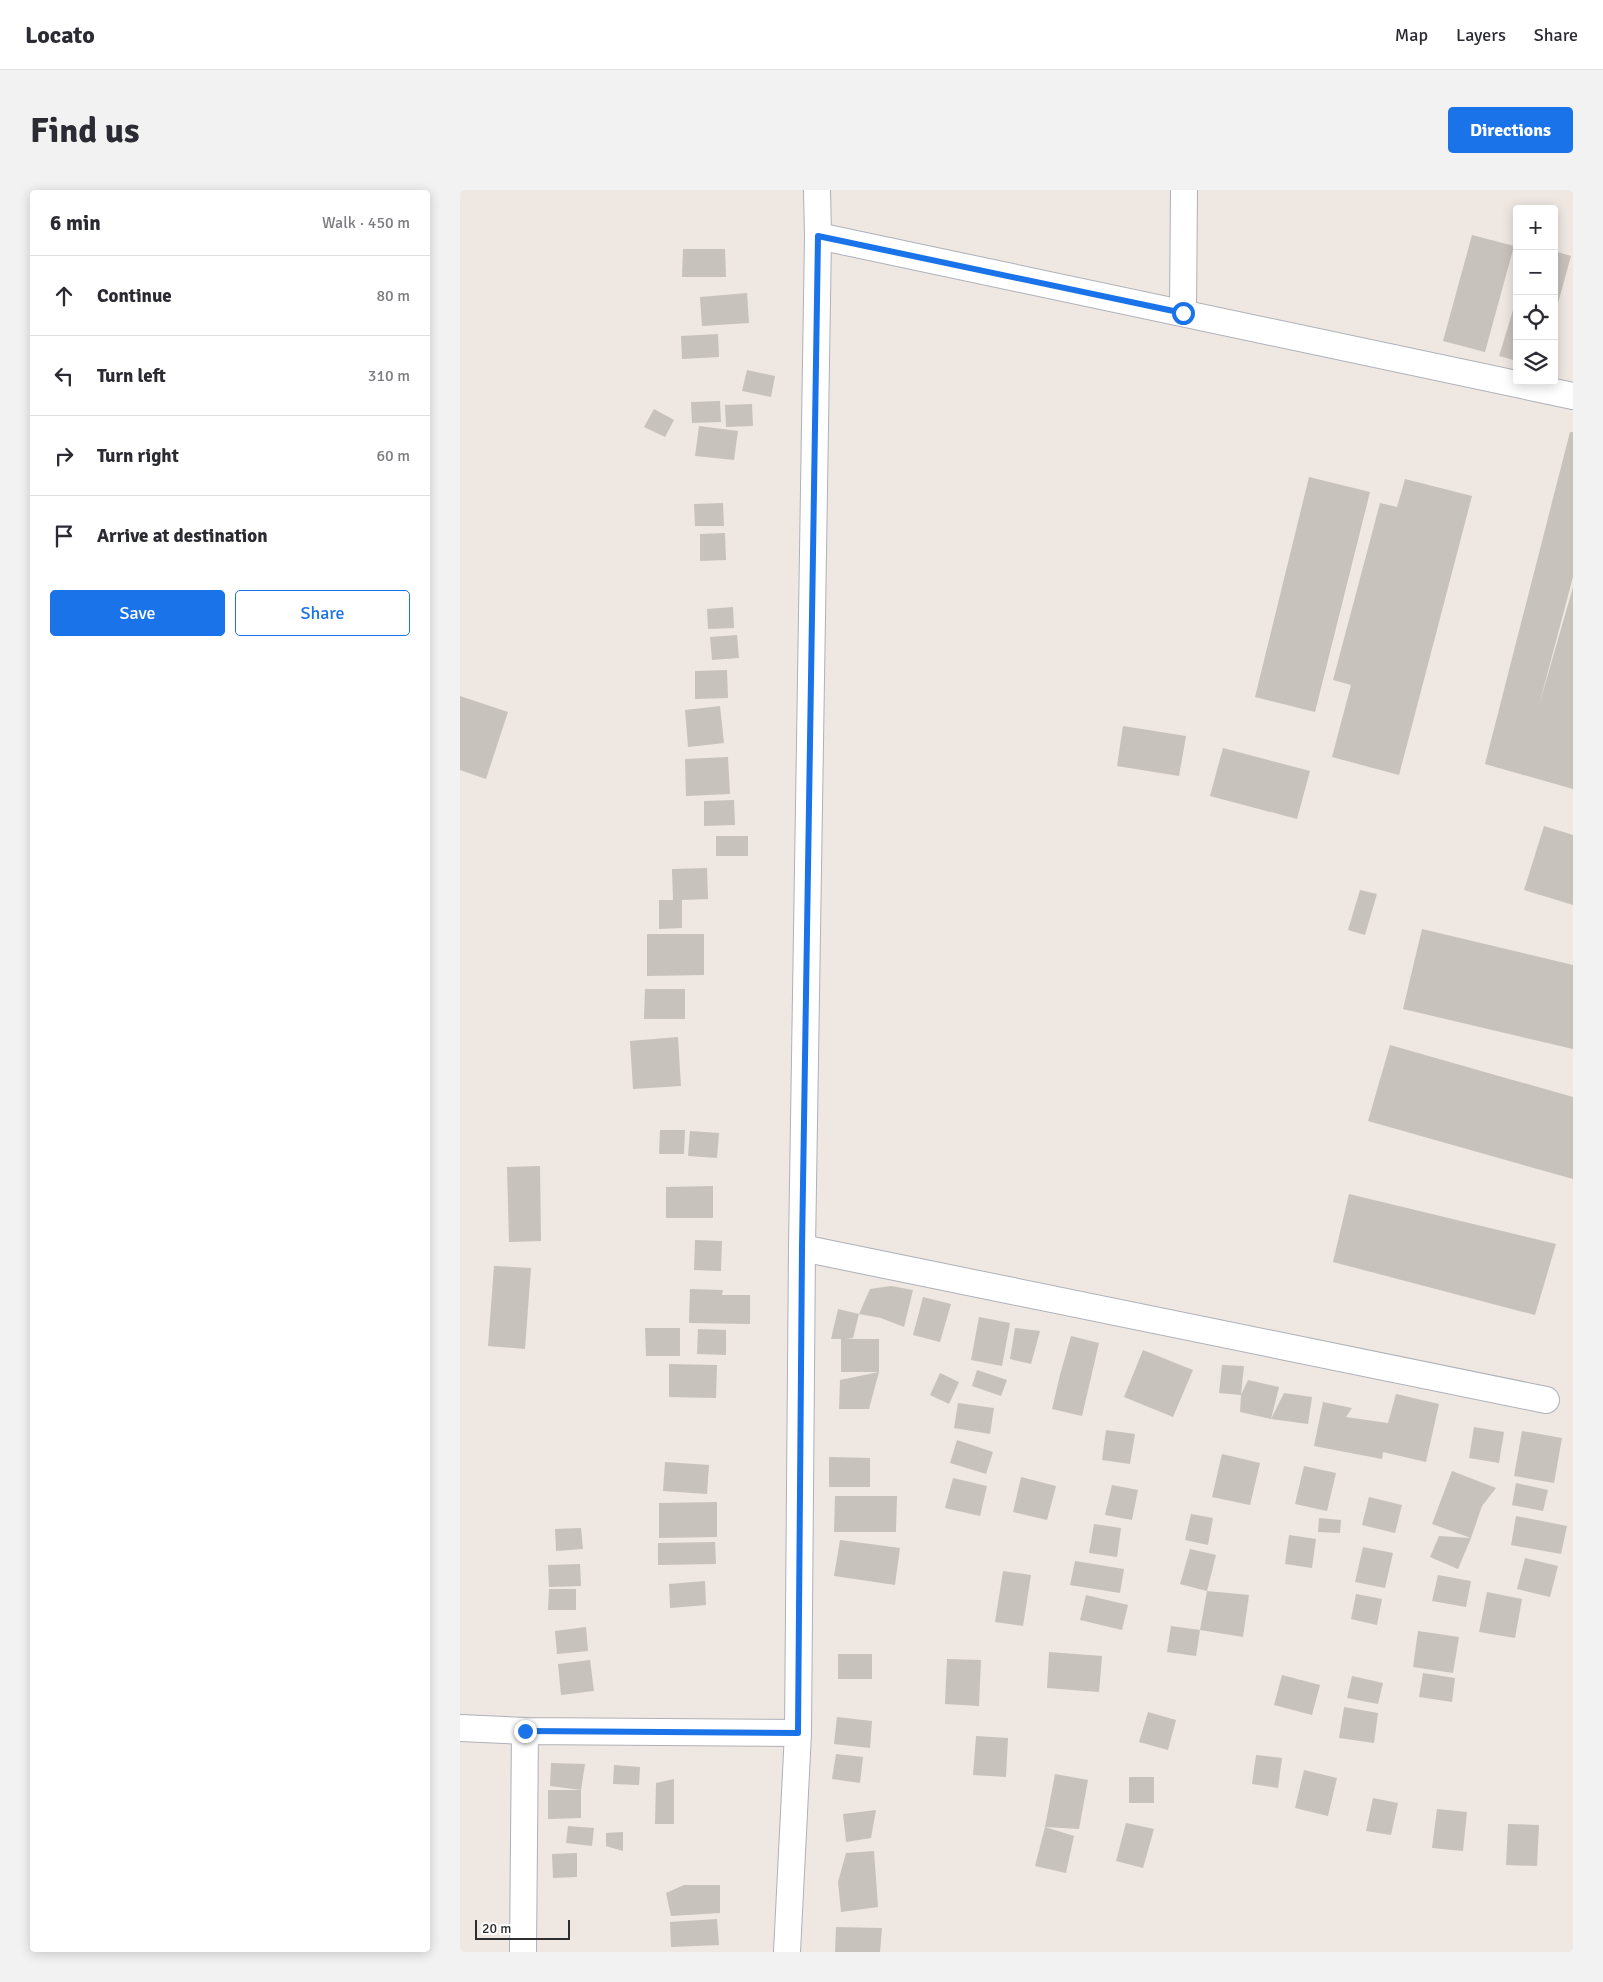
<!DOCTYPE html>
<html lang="en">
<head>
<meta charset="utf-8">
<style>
  :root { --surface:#fff; --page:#f2f2f3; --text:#2b2b33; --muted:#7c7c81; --line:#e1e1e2; --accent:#1a73e8 }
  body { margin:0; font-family:Signika,sans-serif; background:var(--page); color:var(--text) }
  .controls { position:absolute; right:15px; top:15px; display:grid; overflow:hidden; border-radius:5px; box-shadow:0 2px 12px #0003 }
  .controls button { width:45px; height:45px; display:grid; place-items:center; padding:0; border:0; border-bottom:1px solid var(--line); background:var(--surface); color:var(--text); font:25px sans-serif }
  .scale { position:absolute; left:15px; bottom:12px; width:95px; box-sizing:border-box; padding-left:5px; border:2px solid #2e2e2e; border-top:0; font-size:14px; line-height:18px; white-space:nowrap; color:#2e2e2e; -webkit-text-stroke:4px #fff; paint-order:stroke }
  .stop { position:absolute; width:15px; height:15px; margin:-11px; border:4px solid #1a73e8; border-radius:50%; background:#fff }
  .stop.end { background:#1a73e8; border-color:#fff; box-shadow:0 1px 5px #0008 }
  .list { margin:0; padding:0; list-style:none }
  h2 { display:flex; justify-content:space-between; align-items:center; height:65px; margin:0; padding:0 20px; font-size:21px }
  h2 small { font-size:16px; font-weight:400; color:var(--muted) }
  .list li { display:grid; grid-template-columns:32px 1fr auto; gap:15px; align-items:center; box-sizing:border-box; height:80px; padding:0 20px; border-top:1px solid var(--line) }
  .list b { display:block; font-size:19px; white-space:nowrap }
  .list em { font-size:16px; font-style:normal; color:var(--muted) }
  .actions { display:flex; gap:10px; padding:15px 20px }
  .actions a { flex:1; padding:11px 0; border:1px solid var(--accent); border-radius:5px; text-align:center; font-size:18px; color:var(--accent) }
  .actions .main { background:var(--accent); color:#fff }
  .icon { flex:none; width:28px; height:28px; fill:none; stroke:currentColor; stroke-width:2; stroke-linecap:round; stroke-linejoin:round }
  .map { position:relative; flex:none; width:1113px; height:1762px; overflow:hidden; border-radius:5px }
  header { display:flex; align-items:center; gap:30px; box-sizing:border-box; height:70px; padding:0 25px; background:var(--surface); border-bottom:1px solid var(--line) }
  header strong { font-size:24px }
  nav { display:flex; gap:28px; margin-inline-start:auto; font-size:18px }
  .intro { display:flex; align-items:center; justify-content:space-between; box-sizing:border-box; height:120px; padding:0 30px }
  h1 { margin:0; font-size:35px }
  .button { padding:12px 22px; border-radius:5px; background:var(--accent); color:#fff; font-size:18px; font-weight:700 }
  main { display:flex; gap:30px; padding:0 30px }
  aside { flex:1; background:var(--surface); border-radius:5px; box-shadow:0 2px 12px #0003 }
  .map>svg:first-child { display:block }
  .building { fill:#c7c2bc }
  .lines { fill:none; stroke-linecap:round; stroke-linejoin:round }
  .minor-casing { stroke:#aeb1b9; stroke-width:28 }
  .minor { stroke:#fff; stroke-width:26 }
  .route { stroke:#1a73e8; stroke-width:6 }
</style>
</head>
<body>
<header>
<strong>Locato</strong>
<nav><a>Map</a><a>Layers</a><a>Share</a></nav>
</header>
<div class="intro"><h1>Find us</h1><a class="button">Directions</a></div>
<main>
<aside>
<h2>6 min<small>Walk · 450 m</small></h2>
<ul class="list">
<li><svg class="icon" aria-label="ahead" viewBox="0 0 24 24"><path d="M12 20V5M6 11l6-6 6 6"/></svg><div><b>Continue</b></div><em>80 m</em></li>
<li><svg class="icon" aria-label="left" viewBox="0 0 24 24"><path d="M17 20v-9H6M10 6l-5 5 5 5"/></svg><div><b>Turn left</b></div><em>310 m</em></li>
<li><svg class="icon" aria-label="right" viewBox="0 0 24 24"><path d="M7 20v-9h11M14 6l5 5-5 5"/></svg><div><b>Turn right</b></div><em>60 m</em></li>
<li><svg class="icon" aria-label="arrive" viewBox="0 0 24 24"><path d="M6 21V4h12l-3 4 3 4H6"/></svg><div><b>Arrive at destination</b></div></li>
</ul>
<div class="actions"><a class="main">Save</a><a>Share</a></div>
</aside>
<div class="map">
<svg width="1113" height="1762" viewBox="0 0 1113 1762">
  <rect width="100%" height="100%" fill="#eee7e2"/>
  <path class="building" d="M1012 45 1054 56 1025 162 983 151Z
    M223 59H265L266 87H222Z
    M1094 61 1111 66 1095 124H1094Z
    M287 103 289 133 242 136 240 107Z
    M1057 107V171L1039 166Z
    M258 144 259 167 222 169 221 146Z
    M287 180 315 186 311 207 282 201Z
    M260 211 261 232 232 233 231 212Z
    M292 214 293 236 266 237 265 215Z
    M194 219 214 230 205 247 184 237Z
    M239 236 278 241 274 270 235 266Z
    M1110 242H1113V387L1078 519 1113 397V599L1025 574Z
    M849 287 910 302 855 522 795 507Z
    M945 289 1012 306 939 585 872 567 891 495 873 490 920 313 937 317Z
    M263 313 264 336H235L234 314Z
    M265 343 266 370 240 371V344Z
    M273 417 274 438 248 439 247 419Z
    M277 445 279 468 252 470 250 447Z
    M267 480 268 508 235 509V481Z
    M0 506 48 522 26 589 0 580Z
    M260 516 264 553 228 557 225 520Z
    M663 536 726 546 719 586 657 576Z
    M763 558 850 581 837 629 750 606Z
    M268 567 270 604 226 606 225 569Z
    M274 610 275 635 244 636V611Z
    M1084 636 1113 645V715L1064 700Z
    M256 646H288V666H256Z
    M247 678 248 709 222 710V738L199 739V710H213L212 679Z
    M900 700 917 704 905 745 888 740Z
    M962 739 1113 775V859L943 819Z
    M187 744H244V785L187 786Z
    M185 799H225V829H184Z
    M218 847 221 896 173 899 170 851Z
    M930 855 1113 907V989L908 931Z
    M200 940H225L224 964H199Z
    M230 941 259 943 257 968 228 966Z
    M80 976 81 1051 49 1052 47 977Z
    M253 996V1028H206V997Z
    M889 1004 1096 1054 1075 1125 873 1072Z
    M235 1050 262 1051 261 1081 234 1080Z
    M34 1076 71 1078 65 1159 28 1156Z
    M431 1096 453 1100 444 1137 421 1128 399 1124 410 1099Z
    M230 1099 263 1100 262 1105H290V1134L229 1133Z
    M463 1107 491 1114 480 1152 453 1145Z
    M378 1119 399 1124 393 1148 386 1149H419V1182H381V1149H371Z
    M519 1127 550 1133 542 1176 511 1170Z
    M185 1138H220V1166H186Z
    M555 1138 580 1141 571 1174 550 1169Z
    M238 1139 266 1140V1165L237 1164Z
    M611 1146 639 1153 622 1226 592 1219 600 1185Z
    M683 1160 733 1180 713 1227 664 1207Z
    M209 1174 257 1175 256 1208 209 1207Z
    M762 1175 784 1176 781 1205 759 1203Z
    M517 1180 547 1190 541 1206 512 1196Z
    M419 1182 409 1219H379L380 1190Z
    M480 1183 499 1192 489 1214 470 1205Z
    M788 1190 819 1197 811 1229 824 1203 852 1207 848 1234 811 1229 780 1222 781 1205Z
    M936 1204 979 1214 966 1272 923 1262 922 1269 854 1256 863 1212 892 1218 886 1227 928 1233Z
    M498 1213 534 1218 530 1244 494 1238Z
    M1014 1237 1044 1242 1039 1273 1009 1268Z
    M646 1240 675 1244 670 1274 642 1270Z
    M1062 1241 1102 1248 1094 1293 1054 1286Z
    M497 1250 533 1262 526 1284 490 1273Z
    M762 1264 800 1273 790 1315 752 1307Z
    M369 1267 410 1268V1297H369Z
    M205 1272 249 1275 247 1304 203 1301Z
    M844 1276 876 1283 867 1321 835 1314Z
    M992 1281 1036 1298 1022 1316 1011 1348 998 1379 970 1367 979 1346 1011 1348 972 1334Z
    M561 1287 596 1296 587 1330 553 1322Z
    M493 1288 527 1296 520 1326 485 1318Z
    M1056 1293 1088 1300 1083 1321 1052 1315Z
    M652 1295 678 1300 672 1330 645 1325Z
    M375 1306H437L436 1342H374Z
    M909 1307 942 1315 935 1343 902 1335Z
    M257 1312V1347L199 1348V1313Z
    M731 1324 753 1328 748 1355 725 1350Z
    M1056 1326 1107 1336 1101 1364 1051 1355Z
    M859 1328 881 1330 880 1343 858 1342Z
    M634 1334 661 1338 657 1367 629 1363Z
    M121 1338 123 1359 96 1361 95 1339Z
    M829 1345 856 1349 852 1378 825 1374Z
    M380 1350 440 1358 435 1395 374 1386Z
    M255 1352 256 1374 198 1375V1353Z
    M903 1357 933 1363 925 1398 895 1392Z
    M730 1359 756 1365 747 1401 720 1394Z
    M1065 1368 1098 1376 1090 1407 1057 1399Z
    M615 1371 664 1379 660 1403 610 1395Z
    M120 1374 121 1396 89 1397 88 1375Z
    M543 1381 571 1385 563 1436 535 1432Z
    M978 1385 1011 1391 1006 1417 972 1411Z
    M245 1391 246 1415 210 1418 209 1394Z
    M89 1399H116V1420H88Z
    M747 1401 789 1405 783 1447 740 1440 736 1466 707 1462 711 1436 740 1440Z
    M1027 1402 1062 1409 1055 1448 1019 1442Z
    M896 1404 922 1409 917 1435 891 1429Z
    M626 1405 668 1415 662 1440 620 1430Z
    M126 1437 128 1461 97 1464 95 1441Z
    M958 1441 999 1447 993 1483 953 1477Z
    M589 1462 642 1466 639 1502 587 1498Z
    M378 1464H412V1489H378Z
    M487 1469 521 1470 519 1516 485 1514Z
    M130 1470 134 1501 101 1505 98 1474Z
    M963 1483 995 1488 992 1512 959 1507Z
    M822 1485 860 1495 852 1525 814 1515Z
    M892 1486 923 1493 918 1514 887 1508Z
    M884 1517 918 1523 914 1553 879 1548Z
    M688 1522 716 1530 708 1560 679 1552Z
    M377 1527 412 1531 410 1558 374 1554Z
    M516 1546 548 1548 546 1587 513 1585Z
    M376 1564 403 1567 400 1593 372 1589Z
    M796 1565 822 1568 818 1598 792 1594Z
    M91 1573 125 1574 121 1600V1628L88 1629V1600H121L90 1596Z
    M154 1575 180 1577 179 1595 153 1594Z
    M844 1580 877 1588 868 1626 835 1618Z
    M595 1584 628 1590 619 1639 585 1637 614 1646 606 1683 575 1676 585 1637Z
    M669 1587H694V1613H669Z
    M214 1589V1634H195L196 1593Z
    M913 1608 938 1613 931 1645 906 1641Z
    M977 1619 1007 1622 1003 1661 972 1658Z
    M416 1620 411 1648 386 1652 383 1624Z
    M666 1633 694 1639 683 1678 656 1671Z
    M1048 1634 1079 1635 1077 1676 1046 1675Z
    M108 1636 134 1638 132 1656 106 1653Z
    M163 1642V1661L146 1656V1643Z
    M414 1661 418 1717 381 1722 378 1692 386 1663Z
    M117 1663V1687L93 1688 92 1664Z
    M224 1695H260V1723L211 1726 206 1703Z
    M257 1729 259 1755 211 1757 210 1732Z
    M376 1737 422 1738 420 1762H375Z"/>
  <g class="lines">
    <defs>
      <path id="minor" d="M358 46 1113 206
        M723 123 724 0
        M342 1058 1086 1210
        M0 1538 65 1541 338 1543
        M63 1762 65 1541
        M327 1762 338 1543 342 1058 358 46 357 0"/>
    </defs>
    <use href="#minor" class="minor-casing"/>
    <use href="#minor" class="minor"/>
  </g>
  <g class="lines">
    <path class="route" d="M65 1541 338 1543 342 1058 358 46 723 123"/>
  </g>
</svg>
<div class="controls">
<button>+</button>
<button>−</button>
<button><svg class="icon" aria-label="locate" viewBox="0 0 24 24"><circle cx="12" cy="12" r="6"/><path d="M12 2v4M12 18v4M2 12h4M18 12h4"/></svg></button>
<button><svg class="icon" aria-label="layers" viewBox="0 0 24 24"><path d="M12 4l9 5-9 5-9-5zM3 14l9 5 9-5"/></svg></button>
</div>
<div class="scale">20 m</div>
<div class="stop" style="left:723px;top:123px"></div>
<div class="stop end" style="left:65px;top:1541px"></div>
</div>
</main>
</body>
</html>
